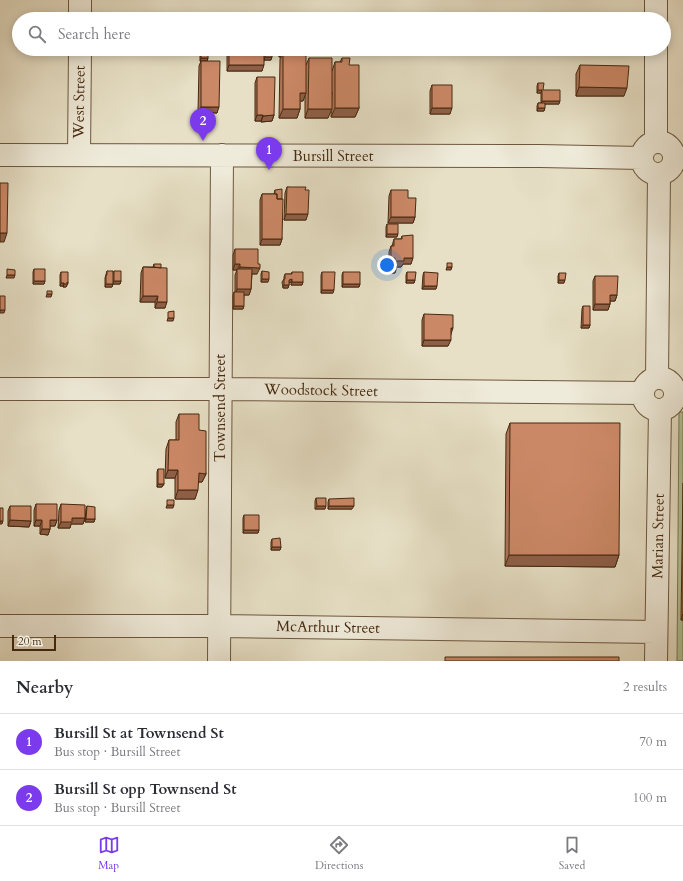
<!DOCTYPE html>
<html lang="en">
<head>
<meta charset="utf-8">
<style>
  :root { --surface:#fff; --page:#f2f2f3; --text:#2b2b33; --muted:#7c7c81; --line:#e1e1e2; --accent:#7c3aed }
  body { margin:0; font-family:Cardo,serif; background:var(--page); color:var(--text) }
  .scale { position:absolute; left:12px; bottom:10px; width:44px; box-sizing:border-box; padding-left:4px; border:2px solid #462910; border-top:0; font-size:11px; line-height:14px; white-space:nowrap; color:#462910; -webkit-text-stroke:3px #efebda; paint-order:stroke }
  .you { position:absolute; left:387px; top:265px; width:14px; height:14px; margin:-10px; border:3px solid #fff; border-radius:50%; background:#1a73e8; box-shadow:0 0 0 6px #1a73e833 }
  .badge { display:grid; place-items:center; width:26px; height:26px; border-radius:50%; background:var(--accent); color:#fff; font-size:13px; font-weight:700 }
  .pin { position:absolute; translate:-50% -33px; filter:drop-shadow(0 1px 2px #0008) }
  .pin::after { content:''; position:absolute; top:21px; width:14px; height:12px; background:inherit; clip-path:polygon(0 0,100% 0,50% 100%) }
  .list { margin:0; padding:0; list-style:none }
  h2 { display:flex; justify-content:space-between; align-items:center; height:52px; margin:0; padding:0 16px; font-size:17px }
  h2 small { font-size:13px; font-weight:400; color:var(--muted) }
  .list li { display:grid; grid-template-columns:26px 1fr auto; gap:12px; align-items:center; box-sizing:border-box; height:56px; padding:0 16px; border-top:1px solid var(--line) }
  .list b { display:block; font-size:15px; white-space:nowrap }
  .list p { margin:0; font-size:13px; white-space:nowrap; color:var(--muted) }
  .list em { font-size:13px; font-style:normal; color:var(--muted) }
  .icon { flex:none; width:22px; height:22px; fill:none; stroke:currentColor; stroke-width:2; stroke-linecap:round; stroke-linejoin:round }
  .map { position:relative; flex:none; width:683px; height:661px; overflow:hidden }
  .search { position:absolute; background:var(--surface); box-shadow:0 2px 10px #0003; left:12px; right:12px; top:12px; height:44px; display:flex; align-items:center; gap:10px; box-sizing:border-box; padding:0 14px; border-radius:22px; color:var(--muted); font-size:15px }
  .sheet { height:164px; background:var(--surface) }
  nav { display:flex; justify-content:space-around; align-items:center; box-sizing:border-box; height:56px; border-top:1px solid var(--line); background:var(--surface); font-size:11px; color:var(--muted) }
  nav a { display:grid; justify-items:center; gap:2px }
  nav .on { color:var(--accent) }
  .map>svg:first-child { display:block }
  .green { fill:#b1c398; stroke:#7c7654 }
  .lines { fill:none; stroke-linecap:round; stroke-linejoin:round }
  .minor-casing { stroke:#6e573e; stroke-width:24 }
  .minor { stroke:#efebda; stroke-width:22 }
  .wall { fill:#af7558; stroke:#462910 }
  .shaded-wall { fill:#8e5f47; stroke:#462910 }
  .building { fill:#cb8866; stroke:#462910 }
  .labels { text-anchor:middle; stroke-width:3.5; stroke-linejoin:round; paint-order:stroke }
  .street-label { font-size:15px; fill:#462910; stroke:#efebda }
</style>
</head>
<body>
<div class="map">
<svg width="683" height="661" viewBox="0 0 683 661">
  <rect width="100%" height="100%" fill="#e7e0c6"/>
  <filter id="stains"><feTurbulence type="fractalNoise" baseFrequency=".005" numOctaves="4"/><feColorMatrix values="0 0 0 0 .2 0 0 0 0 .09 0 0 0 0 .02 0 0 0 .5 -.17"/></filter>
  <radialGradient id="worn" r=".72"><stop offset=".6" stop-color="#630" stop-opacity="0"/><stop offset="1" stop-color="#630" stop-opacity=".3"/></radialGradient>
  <path class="green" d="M679 412H683V661H677Z"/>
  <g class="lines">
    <defs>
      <path id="minor" d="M656 0V19
        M80 19V0
        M656 49V142
        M642 158a16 16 0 1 1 32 0a16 16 0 1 1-32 0Z
        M0 155 540 156 642 158
        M79 155 80 49
        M643 394a16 16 0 1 1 32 0a16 16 0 1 1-32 0Z
        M657 378 659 174
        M0 389H221L643 393
        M0 626H219L656 632
        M219 661 222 155
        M656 661 660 410"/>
    </defs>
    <use href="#minor" class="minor-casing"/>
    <use href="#minor" class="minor"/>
  </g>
  <path class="wall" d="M229 49H264V53L265 50 271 60H264L262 71H227V53Z
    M279 49H286V50L306 65 309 58 332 71 335 62H340L342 58 349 65 359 108 355 117H331L332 92 328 118H305V94L303 101H300V109L297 118H279L280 59 281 57H279Z
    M201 51 208 58 207 61 217 113 198 112 199 66 201 61H200V54Z
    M580 65 624 96H576V74Z
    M257 77 274 115 272 121 261 122V121H255V83Z
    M538 83 543 90 559 104H545L544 111H537V106L538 103H541V93H537V86Z
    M432 85 450 114H430V91Z
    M287 187 305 190 306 220H284L285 193Z
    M275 190 282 239 280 245H260V200L262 194H274Z
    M391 190 408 198 415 217 413 223H388L389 196Z
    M387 224 397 237H386V227Z
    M402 236 411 264H403L401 267H396L395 273H388V269L389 266H392V264H389V252L391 246H392L394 239H401Z
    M235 249 257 274H252L251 289 249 295H244L243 309H233V295L234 292H235V275L237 270H233V255Z
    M154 264 165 308H155V302H140L141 273 143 267H153Z
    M34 269 45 281 44 284H33V272Z
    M107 271 113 273 114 271 121 281 120 284H113L112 287H105V278Z
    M262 271 268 282H261V274Z
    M61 272 68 283 66 287H63V286H60V275Z
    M292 272 303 282 302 285H291V282H289V285L288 288H283L282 282 284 279V277L285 274H291Z
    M322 272 333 293H321V275Z
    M343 272 360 284 359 287H342V275Z
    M407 272 415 280 414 283H406V275Z
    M424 272 436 289H422L423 275Z
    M559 273 564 283H558V276Z
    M595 276 617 295 615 301H610V304L608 310H593V281Z
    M583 306 590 325 589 328H581L582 309Z
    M424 314 451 334 448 346H422V320Z
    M179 414 199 430 206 474 202 482H198L195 499H175V478H165L166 449 169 440H176V422Z
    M510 423 619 555 615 567 505 566 506 434Z
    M158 469 164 484 162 487H157V472Z
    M683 483V620H681Z
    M316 498 325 509H315V501Z
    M329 499 352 509H328V502Z
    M36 504 57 520 55 526H50V529L48 535 40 534V526H34V510Z
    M61 504 85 518 83 524H71L70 528H58L59 510Z
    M10 506 31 521 29 527 8 526V511Z
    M87 506 95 519 94 522H85L86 509Z
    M244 515 259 530 258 533H243V518Z
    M272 539 281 547 280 550H271V542Z"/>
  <path class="shaded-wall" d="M280 54H282L281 57H279Z
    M265 57H272L271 60H264Z
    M201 58H208L207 61H200Z
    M229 65H264L262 71H227Z
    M579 87 627 88 624 96H576Z
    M538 90H542L541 93H537Z
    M300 93H306L303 101H297Z
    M542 101H560L559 104H541Z
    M201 107H219L217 113 198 112Z
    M335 108H359L355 117H331Z
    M432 108H452L450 114H430Z
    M538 108H545L544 111H537Z
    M283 109H300L297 118H279Z
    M308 109H332L328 118H305Z
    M257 115H263L261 121H255Z
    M274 115 272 121 261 122 263 116Z
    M286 214H308L306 220H284Z
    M391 217H415L413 223H388Z
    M0 233H7L4 242H0Z
    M387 234H398L397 237H386Z
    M262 239H282L280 245H260Z
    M391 258H395L392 264H389Z
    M404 258H413L411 264H403L401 267H393L395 261Z
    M235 264H240L237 270V269V270H233Z
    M240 267 260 268 257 274 238 273Z
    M447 267H452L451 270H446Z
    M389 270H396L395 273H388Z
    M7 275H15L14 278H6Z
    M262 279H269L268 282H261Z
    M292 279 291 282 288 283 289 280Z
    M407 280H415L414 283H406Z
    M559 280H565L564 283H558Z
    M34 281H45L44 284H33Z
    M114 281H121L120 284H113Z
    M67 282 68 283 66 287H63L64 284Z
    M292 282H303L302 285H291Z
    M61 283H64L63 286H60Z
    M106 284H113L112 287H105Z
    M343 284H360L359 287H342Z
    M284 285H289L288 288H283Z
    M424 286H437L436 289H422Z
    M237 289H251L249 295H235Z
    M322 290H334L333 293H321Z
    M47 294H52L51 297H46Z
    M610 295H617L615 301H608Z
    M143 296H158L155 302H140Z
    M157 302H167L165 308H155Z
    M595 304H610L608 310H593Z
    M234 306H244L243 309H233Z
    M0 310H5L4 313H0Z
    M168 318H174L173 321H167Z
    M583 325H590L589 328H581Z
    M451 328H453L451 334H449Z
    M424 340H451L448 346H422Z
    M168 470H178L175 478H165Z
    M199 473 206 474 202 482H195Z
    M158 484H164L162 487H157Z
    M178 490H198L195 499H175Z
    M167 505H174L173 508H166Z
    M317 506H326L325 509H315Z
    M329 506H354L352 509H328Z
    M72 518H85L83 524H71L70 528H58L61 522Z
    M86 519H95L94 522H85Z
    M10 520 31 521 29 527 8 526Z
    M36 520H42L40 526H34Z
    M50 520H57L55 526H48Z
    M0 521H3L2 524H0Z
    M42 529H50L48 535 40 534Z
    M244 530H259L258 533H243Z
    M272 547H281L280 550H271Z
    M509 555H619L615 567 505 566Z
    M683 614V620H681Z"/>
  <path class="building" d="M229 49H264V65H229Z
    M280 49H286V50H283L282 54H280Z
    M265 50 273 51 272 57H265Z
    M283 50 306 51V93H300V109H283Z
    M201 51H208V58H201Z
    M309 58H332V109H308Z
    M342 58H350L349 65H359V108H335V62H342Z
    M201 61H220L219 107H201Z
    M580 65 629 66 627 88 579 87Z
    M257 77H275L274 115 263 116V115H257Z
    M538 83H544L543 90H560V101H542V90H538Z
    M432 85H452V108H432Z
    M538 103H545V108H538Z
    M0 183H8L7 233H0Z
    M287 187H306L305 190H309L308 214H286Z
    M282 189V199H277V194H275V190Z
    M391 190H408V198H416L415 217H391Z
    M262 194H277V199H283L282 239H262Z
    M387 224H398V234H387Z
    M413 235V258H404V261H395V258H391V246H394V239H402V236Z
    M235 249H258V264H260V268L240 267V264H235Z
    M447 263H452V267H447Z
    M154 264H161V268L154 267Z
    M396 265V270H389V266Z
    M143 267 167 268V302H157L158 296H143Z
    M7 269 15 270V275H7Z
    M34 269H45V281H34Z
    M237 269H252L251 289H237Z
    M107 271H113V284H106V275H107Z
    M114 271H121V281H114Z
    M262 271 269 272V279H262Z
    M61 272H68V283L67 282V284H64V283H61Z
    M292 272H303V282H292V279L289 280V285H284V279H285V274H292Z
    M322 272H335L334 290H322Z
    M343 272H360V284H343Z
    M407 272H416L415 280H407Z
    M424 272 438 273 437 286H424Z
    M559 273H566L565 280H559Z
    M595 276H618L617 295H610V304H595Z
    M47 291H52V294H47Z
    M234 292H244V306H234Z
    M0 296H5V310H0Z
    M583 306H590V325H583Z
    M174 311V318H168V312Z
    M424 314 453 315V328H451V340H424Z
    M179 414H199V430L206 431V474L199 473 198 490H178V470H168L169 440H179Z
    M510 423H620L619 555H509Z
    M158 469H164V484H158Z
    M316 498H326V506H317Z
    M354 498V506H329V499Z
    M167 500H174V505H167Z
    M36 504H57V520H50V529H42V520H36Z
    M61 504 85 505V518H72V522H61Z
    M10 506H31V521L10 520Z
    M87 506 95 507V519H86Z
    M0 508H3V521H0Z
    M244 515H259V530H244Z
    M280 538 281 547H272V539Z
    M445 657H619V661H445Z"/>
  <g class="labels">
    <g class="street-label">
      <text transform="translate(79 102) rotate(-89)" y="5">West Street</text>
      <text x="333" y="161">Bursill Street</text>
      <text transform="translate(321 390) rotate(1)" y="5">Woodstock Street</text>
      <text transform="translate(220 408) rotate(-90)" y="5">Townsend Street</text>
      <text transform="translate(658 536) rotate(-89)" y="5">Marian Street</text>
      <text transform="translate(328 627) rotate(1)" y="5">McArthur Street</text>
    </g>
  </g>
  <rect width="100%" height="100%" filter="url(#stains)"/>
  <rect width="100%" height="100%" fill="url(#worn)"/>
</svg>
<div class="scale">20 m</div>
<div class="you"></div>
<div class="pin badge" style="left:269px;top:170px">1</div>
<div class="pin badge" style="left:203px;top:141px">2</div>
<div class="search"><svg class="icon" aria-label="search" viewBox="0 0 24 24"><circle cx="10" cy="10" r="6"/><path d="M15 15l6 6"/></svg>Search here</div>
</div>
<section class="sheet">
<h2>Nearby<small>2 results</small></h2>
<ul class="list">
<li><span class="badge">1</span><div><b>Bursill St at Townsend St</b><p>Bus stop · Bursill Street</p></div><em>70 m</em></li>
<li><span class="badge">2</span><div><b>Bursill St opp Townsend St</b><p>Bus stop · Bursill Street</p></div><em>100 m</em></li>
</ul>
</section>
<nav>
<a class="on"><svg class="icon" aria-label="map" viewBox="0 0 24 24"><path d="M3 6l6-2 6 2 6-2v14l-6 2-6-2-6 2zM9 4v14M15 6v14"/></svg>Map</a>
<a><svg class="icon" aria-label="directions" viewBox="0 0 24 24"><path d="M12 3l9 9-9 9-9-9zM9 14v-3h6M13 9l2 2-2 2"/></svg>Directions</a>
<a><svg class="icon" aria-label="saved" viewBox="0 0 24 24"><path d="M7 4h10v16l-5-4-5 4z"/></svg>Saved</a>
</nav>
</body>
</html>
